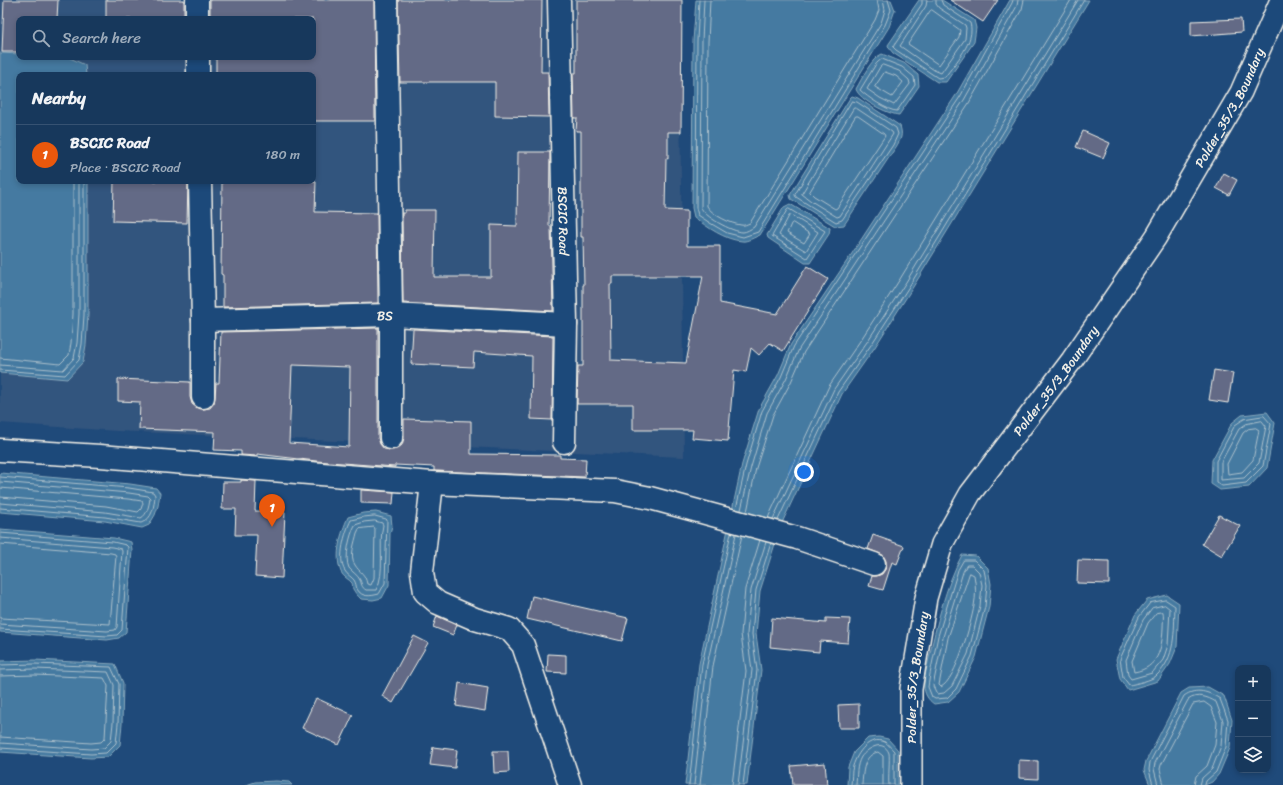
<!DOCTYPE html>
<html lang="en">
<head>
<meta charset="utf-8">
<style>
  :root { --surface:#17385c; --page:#244365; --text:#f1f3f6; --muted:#9eacbb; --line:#365272; --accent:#ea580c }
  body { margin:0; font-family:Sriracha,sans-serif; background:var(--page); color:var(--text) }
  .controls { position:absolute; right:12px; bottom:12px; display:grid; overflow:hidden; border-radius:8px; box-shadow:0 2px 6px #0003 }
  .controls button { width:36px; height:36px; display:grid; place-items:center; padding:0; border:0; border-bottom:1px solid var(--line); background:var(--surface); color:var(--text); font:20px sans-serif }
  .you { position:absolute; left:804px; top:472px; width:14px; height:14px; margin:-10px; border:3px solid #fff; border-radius:50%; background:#1a73e8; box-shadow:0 0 0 6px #1a73e833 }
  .badge { display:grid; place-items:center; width:26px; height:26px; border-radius:50%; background:var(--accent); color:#fff; font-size:13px; font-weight:700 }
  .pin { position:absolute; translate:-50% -33px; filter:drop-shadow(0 1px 2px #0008) }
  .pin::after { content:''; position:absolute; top:21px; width:14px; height:12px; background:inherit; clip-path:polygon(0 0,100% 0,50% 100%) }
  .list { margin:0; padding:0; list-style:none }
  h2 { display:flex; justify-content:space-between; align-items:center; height:52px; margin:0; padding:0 16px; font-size:17px }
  h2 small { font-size:13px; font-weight:400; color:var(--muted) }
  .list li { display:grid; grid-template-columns:26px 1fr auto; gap:12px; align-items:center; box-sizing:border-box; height:60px; padding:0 16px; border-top:1px solid var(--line) }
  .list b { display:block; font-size:15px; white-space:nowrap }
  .list p { margin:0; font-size:13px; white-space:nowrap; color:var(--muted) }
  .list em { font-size:13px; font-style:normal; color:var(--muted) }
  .icon { flex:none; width:22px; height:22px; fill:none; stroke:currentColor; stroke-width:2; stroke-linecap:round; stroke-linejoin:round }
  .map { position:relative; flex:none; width:1283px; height:785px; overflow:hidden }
  .search { position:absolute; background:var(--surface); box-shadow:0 2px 6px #0003; left:16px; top:16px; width:300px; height:44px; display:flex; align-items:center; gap:10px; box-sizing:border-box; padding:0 14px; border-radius:8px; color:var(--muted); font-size:15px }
  .panel { position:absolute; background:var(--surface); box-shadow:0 2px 6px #0003; left:16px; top:72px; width:300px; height:112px; border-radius:8px }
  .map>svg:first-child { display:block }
  .built { fill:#33547e; fill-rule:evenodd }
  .water { fill:#447aa1; stroke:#8aaabd }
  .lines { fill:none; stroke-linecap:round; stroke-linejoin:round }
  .shore { stroke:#aec1cc; stroke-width:1 }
  .building { fill:#636a86; stroke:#f4f1e8; fill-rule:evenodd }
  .street-casing { stroke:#f4f1e8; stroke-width:24 }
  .secondary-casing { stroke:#f4f1e8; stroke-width:25 }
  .street { stroke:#1f4a7a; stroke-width:21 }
  .secondary { stroke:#1f4a7a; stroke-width:22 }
  .labels { text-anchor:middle; stroke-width:4; stroke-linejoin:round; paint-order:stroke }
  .street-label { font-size:13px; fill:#f4f1e8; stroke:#1f4a7a }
</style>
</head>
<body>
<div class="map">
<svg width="1283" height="785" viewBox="0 0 1283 785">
  <rect width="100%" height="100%" fill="#1f4a7a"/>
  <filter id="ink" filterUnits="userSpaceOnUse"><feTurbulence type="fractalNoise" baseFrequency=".025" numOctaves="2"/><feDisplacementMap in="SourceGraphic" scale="8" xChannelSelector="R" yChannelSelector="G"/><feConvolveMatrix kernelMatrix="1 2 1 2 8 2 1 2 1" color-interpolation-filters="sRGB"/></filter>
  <g filter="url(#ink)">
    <path class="built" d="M0 0H679L684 457 117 431 0 423ZM19 19H313V57H19ZM19 75H313V181H19Z"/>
    <path class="water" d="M696 0H891L895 10 889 27 760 235C755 237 747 242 742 241 725 240 707 227 694 217L692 208 693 41Z
      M919 0H942L974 20 976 28 974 42 946 82H937L893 53 889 48 888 45Z
      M1010 0H1089L913 287 875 347 842 394 781 525 760 591 756 634 761 670 747 785H685L699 664 742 464 759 409 778 375 791 344 851 255 956 95Z
      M0 53 19 54V57H68L85 65 86 75H19V181H88V315L86 345 83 362 67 379 0 373Z
      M882 54 904 63 918 75 919 86 899 115C888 114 859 100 856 89 862 79 871 58 882 54Z
      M852 96 858 98 900 126C903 135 901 139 896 147L844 225 835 226 791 199 790 195 850 98Z
      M790 204 830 228 829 234 810 263H805L768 238 767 235 784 207Z
      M1267 412 1275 423 1267 468 1249 487 1220 490 1211 484 1212 460 1232 423 1242 415Z
      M0 473 130 484 156 488 160 493 158 506 155 515 149 525 142 528 105 521 0 512Z
      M376 512 391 516 392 526 390 533 389 585 382 598 373 600 361 599C358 596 355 593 353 589 352 587 353 585 352 583 349 579 343 577 341 572 334 555 341 533 348 517L363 513Z
      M0 529 114 538 131 542 132 550 126 632 119 638 107 640 0 632Z
      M962 555 976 556 988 568 991 584 989 607 976 657 959 692 948 702 934 704C928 700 924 693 924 686 924 677 927 667 929 658 936 627 946 584 962 555Z
      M1167 595 1179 603 1177 647 1170 664 1158 681 1128 690 1120 679 1116 659 1135 615 1147 600Z
      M35 660 115 664 123 683 122 724 120 745 108 757 91 758 0 752V661Z
      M1208 687 1224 696 1232 720 1230 748 1219 774 1212 782 1205 785H1150L1144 770 1146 761 1181 693 1189 688Z
      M879 737 888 739 898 750V785H847L848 767 854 752 868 738Z
      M276 781 289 782 292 785H246L255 782Z"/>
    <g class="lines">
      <path class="shore" d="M699 0 697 41 696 208 698 215 710 223 727 233 743 237 758 232 885 25 891 10 888 0
        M704 0 702 41 701 207C703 216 732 232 743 232 746 232 751 229 754 227L881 23 885 10 883 0
        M710 0 708 42 707 206C712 215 731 224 741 225 744 226 747 224 750 223L875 20 879 10 877 0
        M922 0V4L893 47 896 50 938 78 945 77C955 63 976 41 970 23L943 5 941 0
        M927 0 926 6 900 46 934 70 941 73 965 39 966 28 965 25 939 8 936 4V0
        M932 10 960 30 959 37 939 65 908 44 930 11Z
        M882 59 902 67 914 77 915 85 897 111C888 111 867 97 860 90L876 64Z
        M883 65 899 71 909 80 910 84 894 105 880 98 867 89 880 67Z
        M885 72 896 76 903 82 892 97 875 87Z
        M852 101 857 102 896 128 898 134 893 145 842 220 836 222 796 197 795 195Z
        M854 108H856L892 132 893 134 840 216 837 217 811 201 802 194Z
        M856 116H858L884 134 885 136 837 208 835 209 814 196 810 192Z
        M789 209 825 231 807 258 772 236 787 210Z
        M791 215 818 232 806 251 779 235 789 216Z
        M793 223 810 234 804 243 787 233 791 224Z
        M0 358 60 364 69 355 71 343 73 314V181
        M0 365 63 370 74 358 77 343 79 314V181
        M0 370 65 375 79 360 82 344 84 315V181
        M1264 416 1271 424 1263 466 1246 483 1222 486 1216 482V461L1235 425 1244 419Z
        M1262 421 1266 426 1259 463 1244 478 1221 480V462L1239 429 1246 424Z
        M1256 428 1259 430 1253 460 1242 472 1228 474 1227 464 1243 433 1248 429Z
        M0 477 129 488 153 492 155 495C154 506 153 519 141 523L105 517 0 508
        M0 482 129 493 148 496 150 498C149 506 147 515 141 518L105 512 0 503
        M0 488 128 499 142 501 143 503 141 509 138 512 106 506 0 497
        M736 509 746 465 762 411 781 377 794 346 960 97 1012 3 1013 0
        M741 510 751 467 767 413 786 379 799 349 964 100 1017 6 1018 0
        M747 512 756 468 773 415 791 382 804 352 969 103 1022 9 1024 0
        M375 516 386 519 387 520 385 583 379 594C371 596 362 598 357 589 356 586 356 583 354 580 352 577 347 575 345 571 337 559 345 532 351 520L364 517Z
        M768 518 829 386 862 338 900 279 1071 0
        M773 519 834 389 867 342 906 282 1078 0
        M778 520 838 392 871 345 910 285 1084 0
        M375 521 382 523 383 525C378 545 386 573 376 590H366C361 587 362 584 360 580 358 575 352 572 349 568 344 558 350 534 355 525L364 522Z
        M365 528 374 527 375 529 374 578 371 585 367 584C365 573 360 573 355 565 349 557 355 542 357 533L359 529Z
        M0 533 113 542 126 545 128 547 122 630 117 635 107 636 0 629
        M0 538 112 547 121 549 122 551 117 627 115 630 107 631 0 624
        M0 544 111 553 115 554 116 556 110 624 0 618
        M964 560H974L984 570 987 585 985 607 972 656 956 689 947 698 935 699 932 697 928 687 930 674 938 636 958 570Z
        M967 565H972L979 572 982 585 980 606 968 654 952 686 944 693 937 694 933 686 943 637 963 572Z
        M970 573 974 575C976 585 976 596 974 606 971 623 956 680 941 687L939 685 948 638Z
        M1166 600 1175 606C1174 631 1176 658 1156 676 1152 680 1135 684 1129 685L1123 677 1120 659 1139 617 1150 603Z
        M1165 605 1170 609 1168 645 1163 660 1152 673 1131 679 1128 675 1126 660 1143 620 1152 608Z
        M1163 612C1164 617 1163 623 1163 628 1162 649 1158 668 1134 672L1132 661 1148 623 1156 613Z
        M0 665 35 664 111 667 119 684 118 724 116 743 106 753 91 754 0 748
        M0 670 35 669 108 672 114 685 113 723 111 741 104 748 91 749 0 743
        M0 676 35 675 104 678 108 686 105 738 101 742 91 743 0 737
        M689 785 702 664 731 533
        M694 785 707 665 736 534
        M700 785 713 666 742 535
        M732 785 746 671 741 634 745 589 760 540
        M738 785 752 670 747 634 751 590 766 542
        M743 785 757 670 752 634 756 590 771 543
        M851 785C852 779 851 772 853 766 857 753 869 735 885 742 888 744 891 748 894 751V785
        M856 785C857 775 856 766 861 757 867 749 883 738 889 753 890 759 888 778 889 785
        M862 785C863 773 863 755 878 752L883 756V785
        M1153 785 1149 770 1150 762 1184 696C1196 687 1209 692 1220 699L1228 720 1226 747 1216 772 1206 781 1205 785
        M1158 785 1154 769 1155 763 1188 700C1197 693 1208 697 1216 702L1223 721 1221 746 1212 769 1202 778 1200 785
        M1164 785 1160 769 1161 765 1193 704 1204 702 1211 707 1217 722 1215 745 1207 766 1196 776 1194 785"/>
    </g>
    <path class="building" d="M4 0H58L57 19H19V52H2Z
      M106 0H184V19H106Z
      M210 0H374L375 121H313V75H216V57H313V19H210Z
      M398 0H542L541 72H548L549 117 495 116V82H400Z
      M576 0H682L681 132H668V159L666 158 665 210 687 211V246H720V303L777 314 807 266 828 279 783 351 770 343 759 355 751 348 746 372 734 370 728 441 692 438 693 430H633V404H577L578 366H583V285H584L583 237H581V131H576L577 118H574L573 73H576ZM612 276H703L686 363 611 360 610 284H612Z
      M950 0H998L983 22Z
      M1241 19 1242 32 1191 36V21Z
      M1083 131 1110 143 1103 158 1076 147Z
      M518 152H550L549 226H551L553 311 403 303 402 213H405V210H435L434 277H491V225L517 226Z
      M1224 173 1237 180 1229 195 1216 188Z
      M114 181H188L187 223 113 221Z
      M222 181H316L315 212 377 213 378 303 223 307V275L221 274Z
      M378 328V438L380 444 384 449 391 450 397 449 402 445 404 438V419L471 421V454L560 455V458L586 459 585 477 434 471V467L395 465V467L316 461 257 454V456L241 455V451L214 450 215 432 139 429 140 402 118 401V379L190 382V397L192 404 197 408 203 409 210 408 214 403 215 397 216 383H219L221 332ZM292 365 350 367 349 447 289 443Z
      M413 329 553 336 552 420 531 419 532 356 474 352 473 367 411 364Z
      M1214 370 1233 373 1228 403 1209 400Z
      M241 480 256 481 255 511 285 512 282 578 255 576 257 535H235L236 509H222L223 482H241Z
      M361 490 394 492 393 504 361 503Z
      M1219 515 1240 526 1222 556 1202 544Z
      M873 535 904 546 897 564 892 562 883 590 869 586 872 576H877L882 574 886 568V561L883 555 868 549Z
      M1078 560 1109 561V584L1077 583Z
      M532 596 628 618 622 641 527 619Z
      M437 616 457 625 453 635 433 627Z
      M772 618 826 623V618L850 619 848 643 820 641 819 652 770 647Z
      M414 636 428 643 393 703 382 696Z
      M548 654 566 655V673L547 672Z
      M459 683 488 688 485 711 456 706Z
      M316 698 353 715 339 745 302 728Z
      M859 704V728H839L838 705Z
      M433 747 457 750 455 768 430 765Z
      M493 751H508L509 772 494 773Z
      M1019 760 1038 761V779L1019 778Z
      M825 763 827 785H793L791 766Z"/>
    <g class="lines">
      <defs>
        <g id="street">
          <path id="s1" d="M911 785V689L926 598 942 544 970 494 1072 360 1156 237 1241 92 1281 0"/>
        </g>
        <g id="secondary">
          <path d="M197 0V19"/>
          <path d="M386 0 391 315V438"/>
          <path id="s2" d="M559 0 566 324 564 442"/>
          <path d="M198 57V75"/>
          <path d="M200 181 203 320V397"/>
          <path id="s3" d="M203 320 391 315 566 324"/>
          <path d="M0 450 100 456 432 483 615 491 650 498 797 538 874 564"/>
          <path d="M432 483 422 572 425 592 438 603 475 619 509 629 523 645 570 785"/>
        </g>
      </defs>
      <use href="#street" class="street-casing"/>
      <use href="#secondary" class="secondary-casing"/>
      <use href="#street" class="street"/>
      <use href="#secondary" class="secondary"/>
    </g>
  </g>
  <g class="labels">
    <g class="street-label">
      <text dy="5" stroke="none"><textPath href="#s1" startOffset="768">Polder_35/3_Boundary</textPath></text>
      <text dy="5" stroke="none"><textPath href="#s2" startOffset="221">BSCIC Road</textPath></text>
      <text dy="5" stroke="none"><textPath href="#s3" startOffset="182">BS</textPath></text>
      <text dy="5" stroke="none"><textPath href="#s1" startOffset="444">Polder_35/3_Boundary</textPath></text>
      <text dy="5" stroke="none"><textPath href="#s1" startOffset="108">Polder_35/3_Boundary</textPath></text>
    </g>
  </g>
</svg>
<div class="controls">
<button>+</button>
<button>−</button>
<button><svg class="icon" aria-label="layers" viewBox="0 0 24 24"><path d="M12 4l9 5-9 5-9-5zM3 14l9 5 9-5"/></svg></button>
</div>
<div class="you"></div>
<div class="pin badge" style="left:272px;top:527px">1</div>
<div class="search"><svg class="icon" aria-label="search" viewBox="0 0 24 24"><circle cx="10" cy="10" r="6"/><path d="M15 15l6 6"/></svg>Search here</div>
<section class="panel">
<h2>Nearby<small></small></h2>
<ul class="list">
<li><span class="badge">1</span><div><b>BSCIC Road</b><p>Place · BSCIC Road</p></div><em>180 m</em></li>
</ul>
</section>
</div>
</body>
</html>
